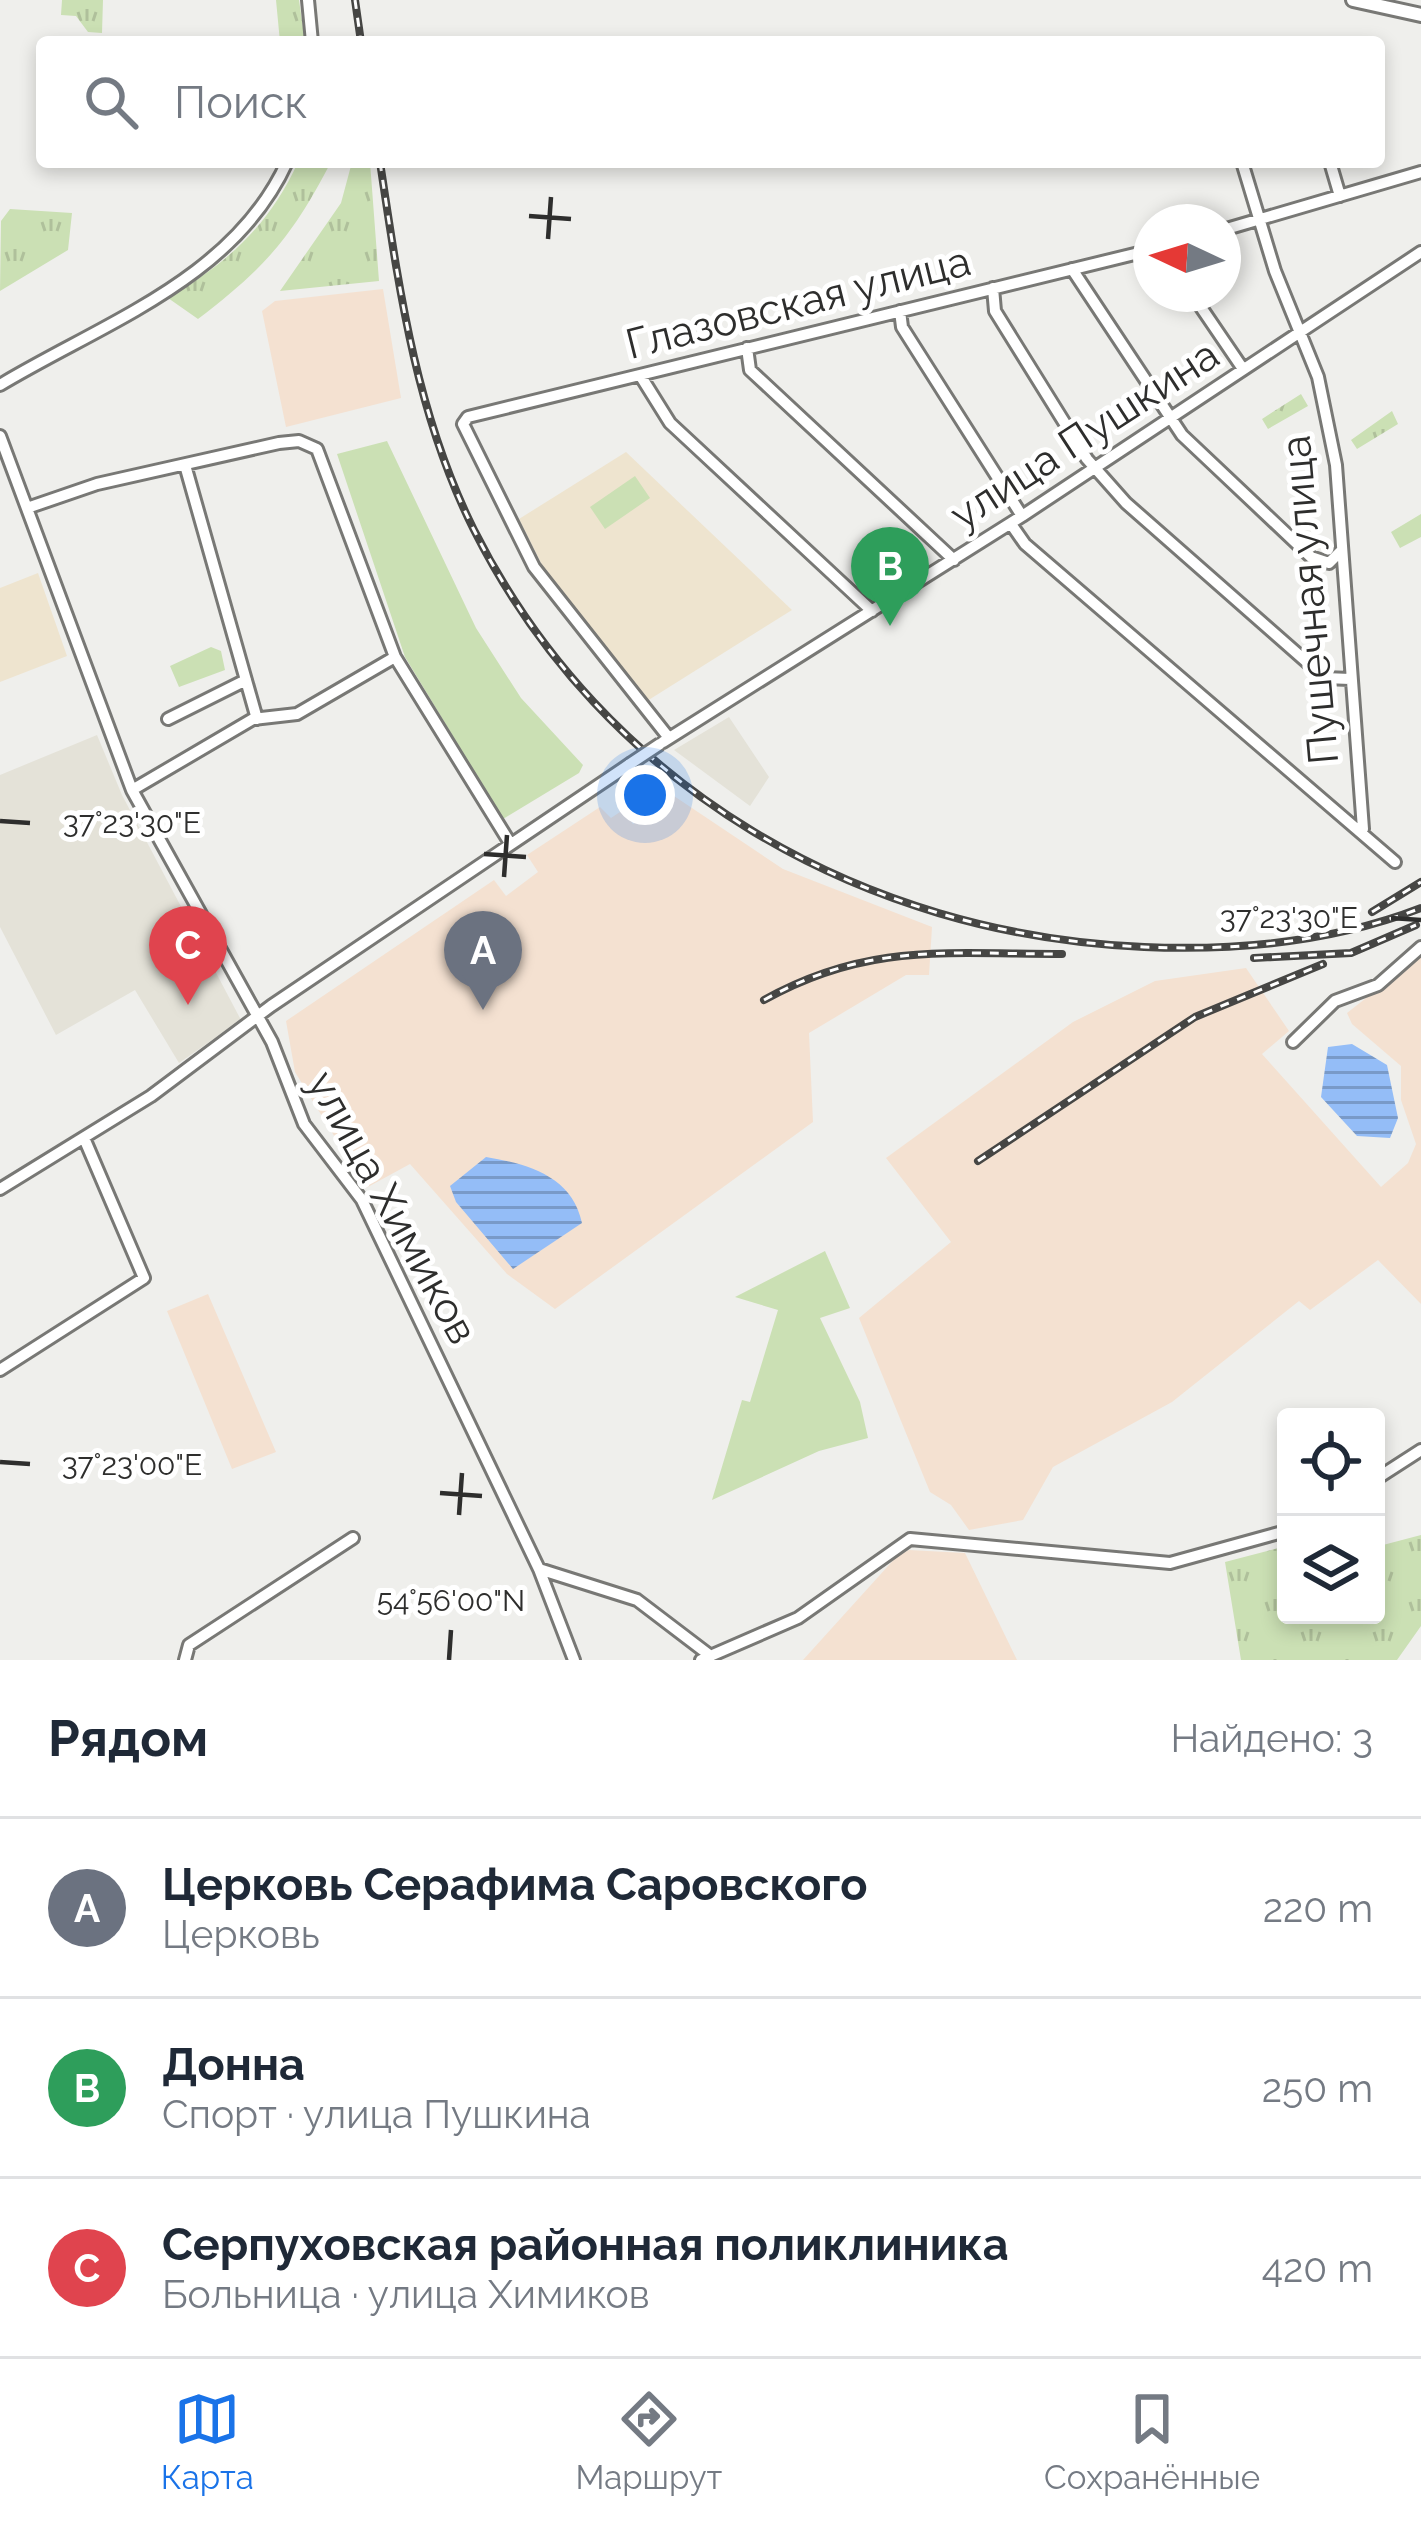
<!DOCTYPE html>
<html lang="ru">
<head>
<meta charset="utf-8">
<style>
  :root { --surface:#fff; --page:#f6f6f7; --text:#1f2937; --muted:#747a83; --line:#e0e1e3; --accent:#1a73e8 }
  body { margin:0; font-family:Raleway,sans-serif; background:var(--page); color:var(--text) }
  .controls { position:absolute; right:36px; bottom:36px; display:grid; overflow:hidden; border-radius:12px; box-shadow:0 6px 18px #0003 }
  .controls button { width:108px; height:108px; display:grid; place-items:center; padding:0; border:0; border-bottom:3px solid var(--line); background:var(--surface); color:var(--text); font:60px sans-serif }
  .compass { position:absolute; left:1133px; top:204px; width:108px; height:108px; border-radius:50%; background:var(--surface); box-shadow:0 6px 18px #0003; rotate:274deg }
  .you { position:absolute; left:645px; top:795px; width:42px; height:42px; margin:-30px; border:9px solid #fff; border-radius:50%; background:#1a73e8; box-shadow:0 0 0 18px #1a73e833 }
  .badge { display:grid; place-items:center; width:78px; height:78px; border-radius:50%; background:var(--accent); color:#fff; font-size:39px; font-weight:700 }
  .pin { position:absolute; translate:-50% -99px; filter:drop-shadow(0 3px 6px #0008) }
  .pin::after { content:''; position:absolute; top:63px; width:42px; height:36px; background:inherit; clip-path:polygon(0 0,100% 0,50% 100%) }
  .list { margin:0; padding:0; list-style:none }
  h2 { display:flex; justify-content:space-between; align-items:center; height:156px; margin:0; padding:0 48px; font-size:51px }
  h2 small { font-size:39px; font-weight:400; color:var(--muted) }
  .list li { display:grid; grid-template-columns:78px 1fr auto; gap:36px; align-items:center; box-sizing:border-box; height:180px; padding:0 48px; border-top:3px solid var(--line) }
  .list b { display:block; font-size:45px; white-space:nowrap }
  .list p { margin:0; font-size:39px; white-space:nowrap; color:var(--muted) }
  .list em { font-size:39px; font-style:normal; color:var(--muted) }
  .icon { flex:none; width:66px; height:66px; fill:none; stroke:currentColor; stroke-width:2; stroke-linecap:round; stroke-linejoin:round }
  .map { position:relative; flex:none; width:1421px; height:1660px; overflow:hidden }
  .search { position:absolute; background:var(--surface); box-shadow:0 6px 18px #0003; left:36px; right:36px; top:36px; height:132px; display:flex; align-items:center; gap:30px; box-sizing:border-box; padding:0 42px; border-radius:12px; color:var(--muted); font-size:45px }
  .sheet { height:696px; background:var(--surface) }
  nav { display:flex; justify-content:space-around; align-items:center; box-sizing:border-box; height:168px; border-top:3px solid var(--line); background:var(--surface); font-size:33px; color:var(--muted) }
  nav a { display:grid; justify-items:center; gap:6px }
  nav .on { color:var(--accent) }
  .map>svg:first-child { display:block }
  .built { fill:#e4e2d8 }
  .industrial { fill:#f4e1d1 }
  .education { fill:#eee4cf }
  .grass { fill:url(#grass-tufts) }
  .garden { fill:#cbe0b4 }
  .water { fill:url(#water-rules) }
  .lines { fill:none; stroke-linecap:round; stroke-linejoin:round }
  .minor-casing { stroke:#787875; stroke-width:16 }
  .major-casing { stroke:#787875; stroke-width:18 }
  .minor { stroke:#fff; stroke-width:10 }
  .major { stroke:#fff; stroke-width:12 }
  .rail-casing { stroke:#464644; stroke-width:8 }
  .rail { stroke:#fff; stroke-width:3; stroke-dasharray:9; stroke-linecap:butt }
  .minor-bridge-casing { stroke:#787875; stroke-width:16; stroke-linecap:butt }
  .minor-bridge { stroke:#fff; stroke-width:10 }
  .ticks { fill:none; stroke:#2e2e2d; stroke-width:4.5 }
  .labels { text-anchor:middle; stroke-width:10; stroke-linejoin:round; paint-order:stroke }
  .street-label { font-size:42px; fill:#2e2e2d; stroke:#fff }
  .ticks-label { font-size:30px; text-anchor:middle; fill:#2e2e2d; stroke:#fff; stroke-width:10; stroke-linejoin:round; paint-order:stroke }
</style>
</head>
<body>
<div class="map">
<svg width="1421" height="1660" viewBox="0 0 1421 1660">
  <defs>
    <pattern id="grass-tufts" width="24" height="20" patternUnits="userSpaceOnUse" patternTransform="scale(3)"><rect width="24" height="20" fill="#cbe0b4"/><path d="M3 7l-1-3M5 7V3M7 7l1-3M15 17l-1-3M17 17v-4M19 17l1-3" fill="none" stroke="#afc09b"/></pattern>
    <pattern id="water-rules" width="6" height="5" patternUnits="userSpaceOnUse" patternTransform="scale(3)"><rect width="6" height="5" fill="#94bdf7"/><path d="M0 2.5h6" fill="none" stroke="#799ac8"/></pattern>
  </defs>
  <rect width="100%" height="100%" fill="#efefec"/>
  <path class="built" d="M729 717 769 777 750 806 674 750Z
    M97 735 122 795 241 1020 179 1063 135 990 56 1035 0 927V775Z"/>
  <path class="industrial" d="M383 289 401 398 286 427 262 311 275 301Z
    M674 796 783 869 932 927 929 975H906L809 1033 813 1122 555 1309 507 1274 410 1164 366 1188 295 1072 286 1021 494 880 506 896 538 872 527 855 600 807 611 818 623 810 633 824Z
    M1421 955V1304L1378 1260 1310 1310 1299 1301 1172 1402 1053 1467 1023 1520 969 1530 951 1505 930 1492 859 1318 951 1242 886 1158 1073 1022 1155 981 1246 968 1289 1031 1262 1054 1381 1187 1408 1163 1416 1144 1401 1100V1066L1352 1024 1347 1013Z
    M208 1294 276 1452 232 1469 167 1311Z
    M909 1550 965 1553 1017 1660H803L898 1555Z"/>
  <path class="education" d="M626 452 792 610 647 701 546 573 519 519Z
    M38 573 67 656 0 682V588Z"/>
  <path class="grass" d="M62 0H103L102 33 88 32 76 16 61 15Z
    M276 0H299L305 42H280Z
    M298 162H331C292 237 266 267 198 319L168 298C227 263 269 226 298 162Z
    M352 162H370L379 281 280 291 341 203Z
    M10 209 72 213 68 250 0 291 1 221Z
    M1301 394 1308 406 1268 429 1262 419Z
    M1392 411 1398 424 1357 449 1351 440Z
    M1376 1535 1383 1545 1421 1535V1626L1397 1660H1241L1225 1562 1286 1546V1615H1376Z"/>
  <path class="garden" d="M387 441 476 628 521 698 583 765 579 773 503 819 405 657 337 454Z
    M635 476 650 498 605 529 590 507Z
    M1421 514V537L1400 548 1391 532Z
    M211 647 221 651 225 670 179 687 170 666Z
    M825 1251 850 1308 820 1318 860 1402 868 1438 819 1451 712 1500 742 1400 750 1402 778 1310 735 1297Z"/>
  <path class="water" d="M1352 1044 1387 1065 1398 1118 1390 1138 1357 1136 1321 1097 1328 1047Z
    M486 1157C528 1164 572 1176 582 1223L513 1269 456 1202 450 1186Z"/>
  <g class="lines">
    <defs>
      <path id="minor" d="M308 0 312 42
        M1242 162 1275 271 1318 377 1336 465 1363 829
        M1330 162 1340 196
        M1223 230 1421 172
        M1072 269 1182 435 1311 557 1329 563 1340 552
        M993 288 995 311 1087 459 1126 503 1325 678 1350 679
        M1192 294 1243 369
        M900 311 902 327 1022 516
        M747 348 750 370 954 560
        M640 375 670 423 872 611
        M0 385C103 323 234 279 287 162
        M0 436 132 790 272 1042 304 1124 362 1200 539 1569 574 1660
        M185 465 257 719
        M30 507 97 484 279 443 299 441 317 449 395 657 510 843
        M1011 524 1025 544 1395 862
        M168 719 246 680
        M669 738 534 567 463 424 468 417 1151 250
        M663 742 1022 516 1421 252
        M132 790 253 719 297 714 395 657
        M1293 1042 1335 1001 1378 985 1421 947
        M0 1189 151 1096 271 1006 630 764
        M0 1370 144 1278 84 1138
        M1376 1479 1421 1450
        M539 1569 637 1600 708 1654
        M185 1660 189 1645 353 1538
        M701 1660 798 1618 910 1539 1170 1563 1286 1531"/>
      <path id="major" d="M1353 0 1421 15"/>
    </defs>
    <use href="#minor" class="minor-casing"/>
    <use href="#major" class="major-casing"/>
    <use href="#minor" class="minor"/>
    <use href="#major" class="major"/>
    <defs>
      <path id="rail" d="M355 0 361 42
        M380 162C399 289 416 414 474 530 604 788 862 935 1144 947 1238 951 1333 942 1421 908
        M1372 912 1421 882
        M1254 958 1351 953 1416 925
        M764 1000C868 942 948 954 1062 954
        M978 1161 1195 1017 1323 964"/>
    </defs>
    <use href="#rail" class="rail-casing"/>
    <use href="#rail" class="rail"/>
    <defs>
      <path id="minor-bridge" d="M630 764 660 744"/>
    </defs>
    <use href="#minor-bridge" class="minor-bridge-casing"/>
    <use href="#minor-bridge" class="minor-bridge"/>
  </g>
  <path class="ticks" d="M529 216 571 219M548 239 551 197M0 821 30 823M484 854 526 857M504 877 507 835M1391 918 1421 920M0 1462 30 1464M440 1493 482 1496M459 1515 462 1473M449 1660 451 1630"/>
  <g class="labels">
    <g class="street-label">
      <text transform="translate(798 302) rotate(-14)" y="15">Глазовская улица</text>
      <text transform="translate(1084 434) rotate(-33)" y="15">улица Пушкина</text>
      <text transform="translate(1309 600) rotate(-95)" y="15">Пушечная улица</text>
      <text transform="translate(393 1207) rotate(61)" y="15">улица Химиков</text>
    </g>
  </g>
  <g class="ticks-label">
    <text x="132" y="833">37°23'30"E</text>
    <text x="1289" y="928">37°23'30"E</text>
    <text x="132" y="1475">37°23'00"E</text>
    <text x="451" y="1611">54°56'00"N</text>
  </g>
</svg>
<div class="controls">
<button><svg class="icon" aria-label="locate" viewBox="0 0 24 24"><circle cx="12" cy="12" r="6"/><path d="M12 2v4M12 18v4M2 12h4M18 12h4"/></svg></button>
<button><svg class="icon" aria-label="layers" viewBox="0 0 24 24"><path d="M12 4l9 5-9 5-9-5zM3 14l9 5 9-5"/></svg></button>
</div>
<svg class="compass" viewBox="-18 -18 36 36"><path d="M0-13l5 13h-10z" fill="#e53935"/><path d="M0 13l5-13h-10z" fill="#747a83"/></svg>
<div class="you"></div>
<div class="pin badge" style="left:483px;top:1010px;background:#6b7280">A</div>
<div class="pin badge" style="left:890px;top:626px;background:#2e9e5b">B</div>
<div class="pin badge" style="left:188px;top:1005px;background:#e0444e">C</div>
<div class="search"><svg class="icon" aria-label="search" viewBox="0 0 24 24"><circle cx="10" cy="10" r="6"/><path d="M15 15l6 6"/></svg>Поиск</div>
</div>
<section class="sheet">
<h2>Рядом<small>Найдено: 3</small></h2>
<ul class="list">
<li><span class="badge" style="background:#6b7280">A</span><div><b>Церковь Серафима Саровского</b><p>Церковь</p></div><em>220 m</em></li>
<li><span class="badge" style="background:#2e9e5b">B</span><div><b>Донна</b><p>Спорт · улица Пушкина</p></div><em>250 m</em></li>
<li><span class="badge" style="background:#e0444e">C</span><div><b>Серпуховская районная поликлиника</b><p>Больница · улица Химиков</p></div><em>420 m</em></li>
</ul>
</section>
<nav>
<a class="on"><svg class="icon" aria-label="map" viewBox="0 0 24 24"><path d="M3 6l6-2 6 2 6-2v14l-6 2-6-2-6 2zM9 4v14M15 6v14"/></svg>Карта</a>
<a><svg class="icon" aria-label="directions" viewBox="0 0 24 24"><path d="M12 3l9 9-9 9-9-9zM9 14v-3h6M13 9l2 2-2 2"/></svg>Маршрут</a>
<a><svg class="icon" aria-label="saved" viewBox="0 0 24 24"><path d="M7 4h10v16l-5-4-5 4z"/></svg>Сохранённые</a>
</nav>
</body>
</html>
